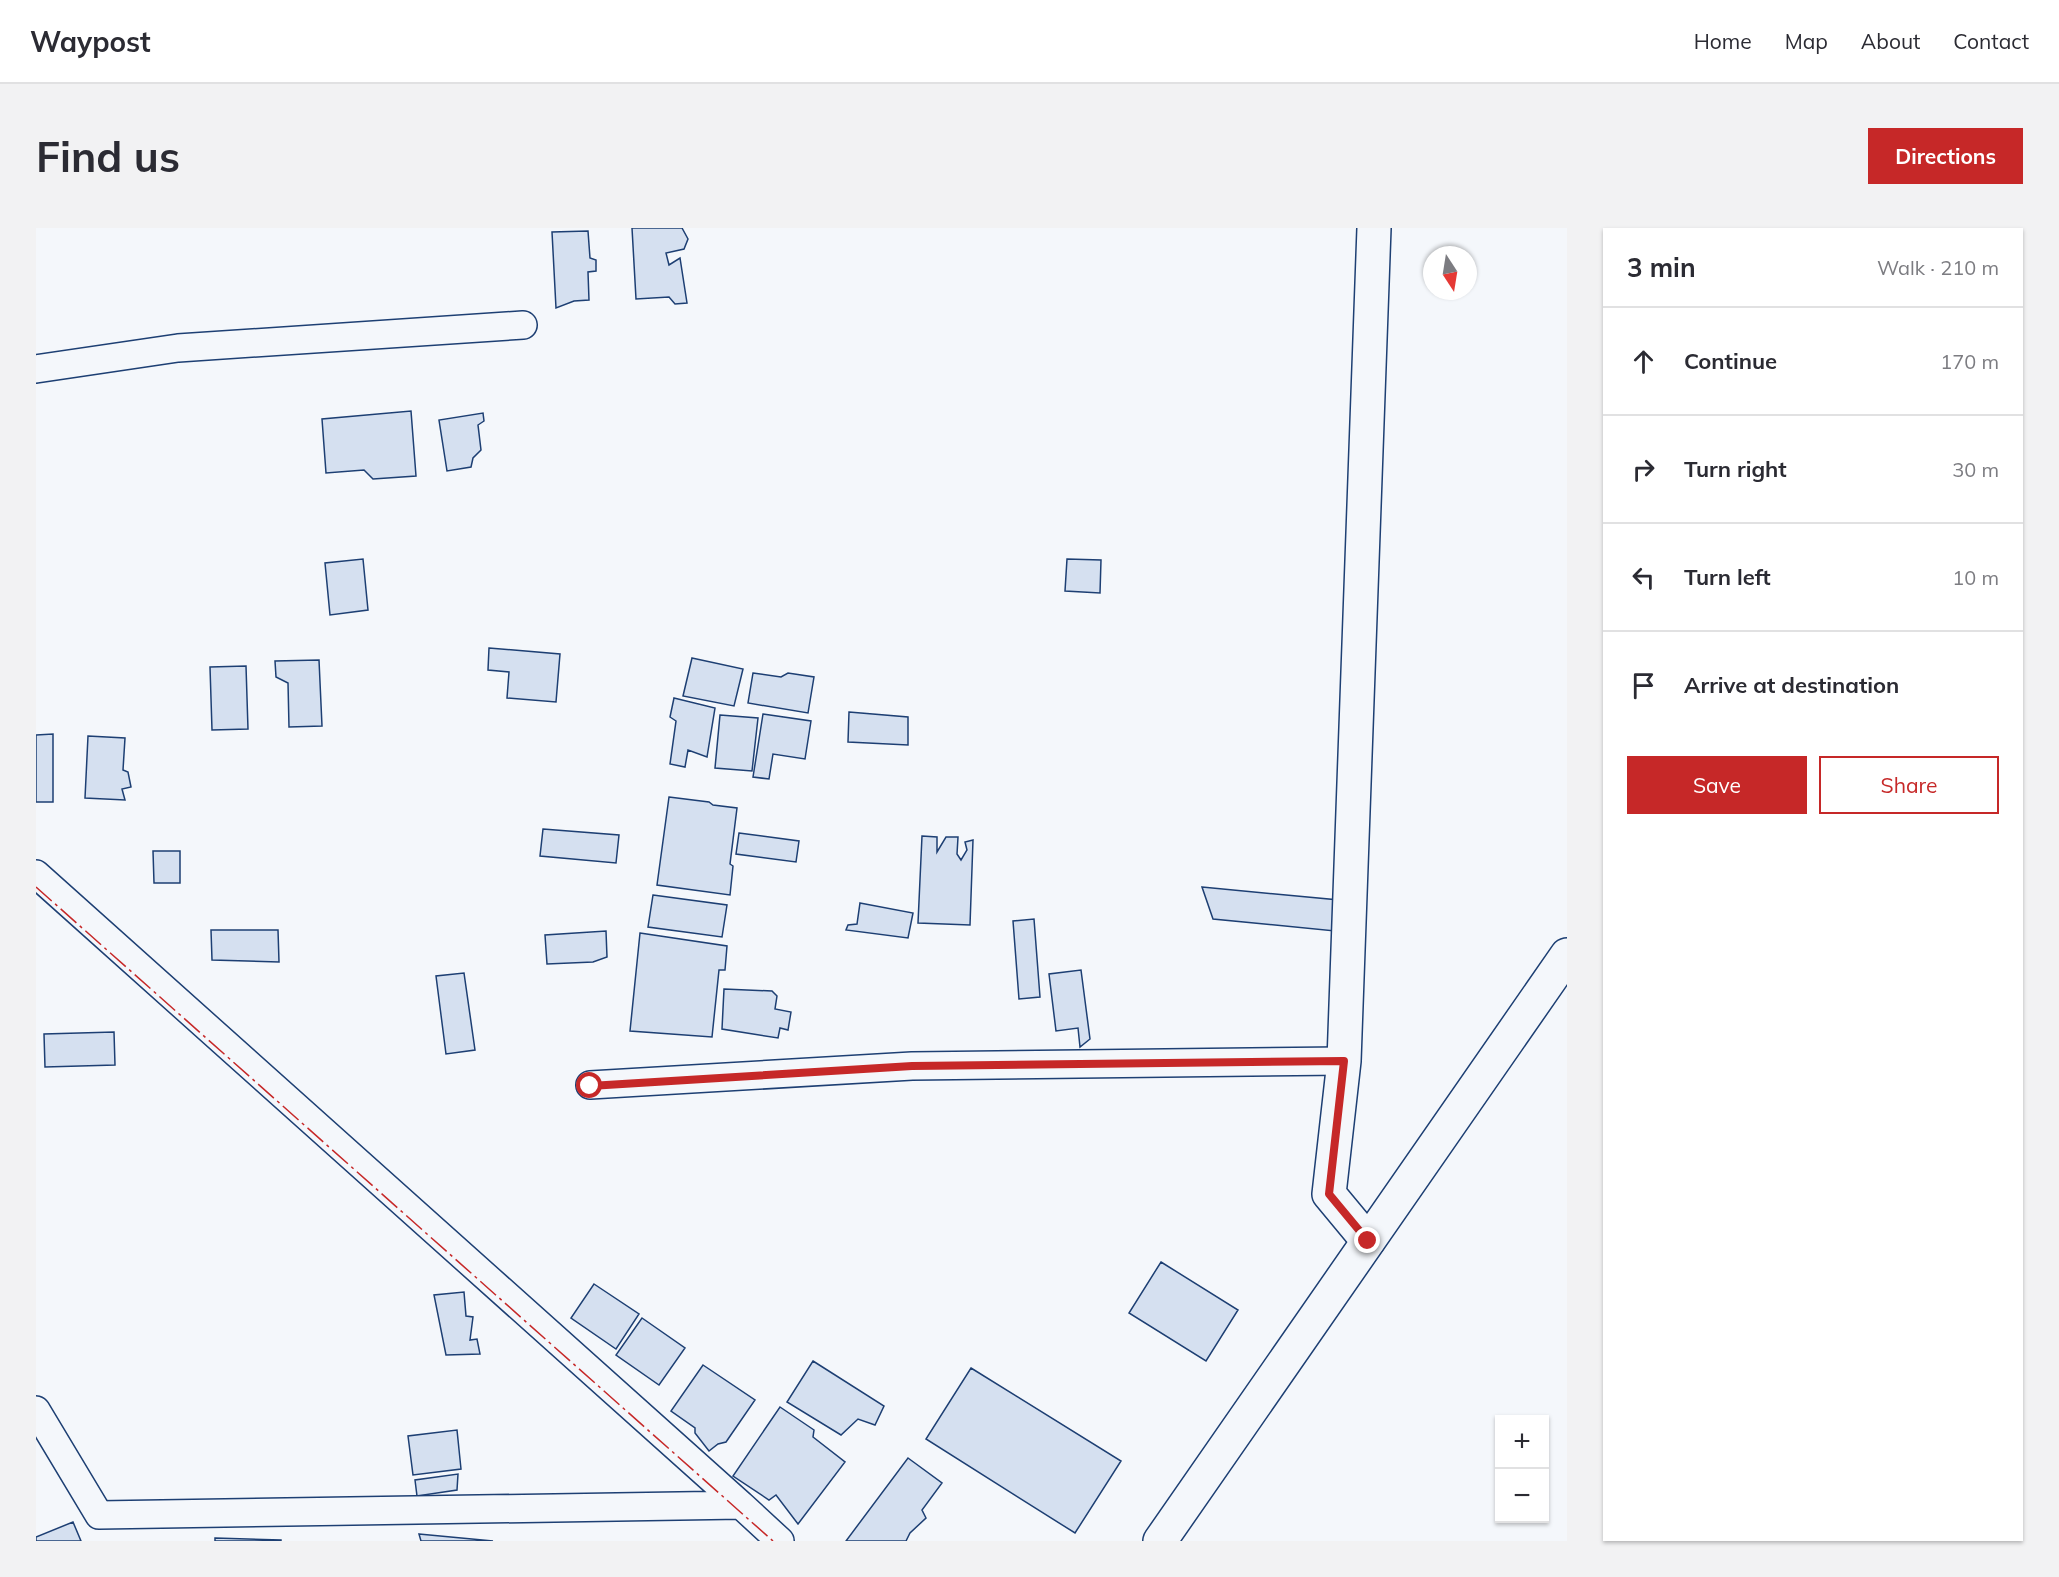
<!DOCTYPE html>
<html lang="en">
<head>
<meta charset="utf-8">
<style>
  :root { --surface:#fff; --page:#f2f2f3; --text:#2b2b33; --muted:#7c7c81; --line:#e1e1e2; --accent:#c62828 }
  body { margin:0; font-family:Mulish,sans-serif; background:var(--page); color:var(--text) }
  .controls { position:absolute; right:18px; bottom:18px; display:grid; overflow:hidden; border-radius:0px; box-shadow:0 2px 4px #0004 }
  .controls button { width:54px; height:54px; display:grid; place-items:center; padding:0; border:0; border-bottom:2px solid var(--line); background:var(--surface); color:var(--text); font:30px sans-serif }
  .compass { position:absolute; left:1387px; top:18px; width:54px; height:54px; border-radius:50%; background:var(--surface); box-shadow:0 2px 4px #0004; rotate:168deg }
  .stop { position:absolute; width:18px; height:18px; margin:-14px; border:4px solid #c62828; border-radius:50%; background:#fff }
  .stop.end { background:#c62828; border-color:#fff; box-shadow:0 2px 6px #0008 }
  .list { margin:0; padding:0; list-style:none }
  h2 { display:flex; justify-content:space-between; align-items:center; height:78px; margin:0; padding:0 24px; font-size:26px }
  h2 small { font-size:20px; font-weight:400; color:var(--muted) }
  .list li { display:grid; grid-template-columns:39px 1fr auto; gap:18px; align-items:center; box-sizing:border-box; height:108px; padding:0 24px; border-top:2px solid var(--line) }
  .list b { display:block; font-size:22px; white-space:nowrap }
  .list em { font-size:20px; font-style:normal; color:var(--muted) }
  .actions { display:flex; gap:12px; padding:18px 24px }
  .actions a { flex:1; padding:14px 0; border:2px solid var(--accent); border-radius:0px; text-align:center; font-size:21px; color:var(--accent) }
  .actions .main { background:var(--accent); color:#fff }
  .icon { flex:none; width:33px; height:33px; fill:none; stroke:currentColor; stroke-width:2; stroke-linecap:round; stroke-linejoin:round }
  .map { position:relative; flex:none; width:1531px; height:1313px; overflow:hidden; border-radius:0px }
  header { display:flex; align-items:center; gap:36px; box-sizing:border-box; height:84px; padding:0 30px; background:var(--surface); border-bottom:2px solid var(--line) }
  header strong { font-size:28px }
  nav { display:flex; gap:33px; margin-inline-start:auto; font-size:21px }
  .intro { display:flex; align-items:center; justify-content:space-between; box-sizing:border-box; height:144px; padding:0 36px }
  h1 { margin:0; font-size:42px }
  .button { padding:15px 27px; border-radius:0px; background:var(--accent); color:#fff; font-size:21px; font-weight:700 }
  main { display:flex; gap:36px; padding:0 36px }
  aside { flex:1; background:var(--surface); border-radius:0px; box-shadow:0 2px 4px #0004 }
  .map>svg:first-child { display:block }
  .building { fill:#d5e0f0; stroke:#1d3f73; stroke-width:1.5 }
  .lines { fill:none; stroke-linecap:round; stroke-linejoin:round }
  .minor-casing { stroke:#1d3f73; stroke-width:30 }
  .secondary-casing { stroke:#1d3f73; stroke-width:36 }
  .primary-casing { stroke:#1d3f73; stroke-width:36 }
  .minor { stroke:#f4f7fb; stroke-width:27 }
  .secondary { stroke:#f4f7fb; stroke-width:33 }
  .primary { stroke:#f4f7fb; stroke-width:33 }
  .power { stroke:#c62828; stroke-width:1.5; stroke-dasharray:21 4.5 3 4.5; stroke-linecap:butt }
  .route { stroke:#c62828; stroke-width:8 }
</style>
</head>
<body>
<header>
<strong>Waypost</strong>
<nav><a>Home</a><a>Map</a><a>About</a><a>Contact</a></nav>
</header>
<div class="intro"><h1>Find us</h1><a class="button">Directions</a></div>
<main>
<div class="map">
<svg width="1531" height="1313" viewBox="0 0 1531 1313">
  <rect width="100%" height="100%" fill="#f4f7fb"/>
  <path class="building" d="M596 0H646L652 11 648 21 630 25 633 37 644 30 651 75 639 76 633 69 600 71Z
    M552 3 554 30 560 32V43L552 44 553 72 538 73 520 80 516 4Z
    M375 183 380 248 337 251 328 242 290 245 286 191Z
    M447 185 448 193 442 197 445 222 437 230 435 239 411 243 403 192Z
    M327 331 332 382 294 387 289 335Z
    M1031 331 1065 332 1064 365 1029 363Z
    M453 420 524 426 520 474 471 470 473 444 452 442Z
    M656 430 707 441 698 478 647 468Z
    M283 432 286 498 253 499 252 455 240 449 239 433Z
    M210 438 212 501 176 502 174 439Z
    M717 445 745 449 752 445 778 449 772 485 712 475Z
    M638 470 679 480 671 529 652 522 649 539 634 536 640 493 634 489Z
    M813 484 872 489V517L812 514Z
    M727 486 775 493 769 531 737 526 733 551 717 549Z
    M684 487 722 490 716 543 679 540Z
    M17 506V574H0V507Z
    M52 508 89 510 87 542 92 544 95 559 86 561 89 572 49 570Z
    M633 569 673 574 677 577 701 580 694 636 697 638 694 667 621 657Z
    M507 601 583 607 580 635 504 628Z
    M703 605 763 613 760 634 700 626Z
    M886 608 901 609V624L910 609H922L921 626 925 632 931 622 929 614 937 612 934 697 882 695Z
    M117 623H144V655H118Z
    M1166 659 1303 672 1299 703 1177 691Z
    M617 667 691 677 686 709 612 699Z
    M824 675 877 685 872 710 810 702 812 697 821 696Z
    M998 691 1004 769 983 771 977 693Z
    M175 702H242L243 734 176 732Z
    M570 703 571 729 557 734 511 736 509 707Z
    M604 705 691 718 689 742H683L676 809 594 803Z
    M1045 742 1054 811 1044 819 1042 800 1020 803 1013 746Z
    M428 745 439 822 410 826 400 748Z
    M688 761 736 763 741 768 739 781 755 784 752 802 744 800 742 810 686 801Z
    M78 804 79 837 9 839 8 806Z
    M1125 1034 1202 1082 1170 1133 1093 1085Z
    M558 1056 603 1086 580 1121 535 1090Z
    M428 1064 430 1088 437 1089 434 1112 441 1111 444 1126 410 1127 398 1067Z
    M606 1090 649 1120 623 1157 580 1127Z
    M777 1133 848 1178 839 1197 822 1191 805 1207 751 1174Z
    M667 1137 719 1172 690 1214 682 1216 673 1223 659 1205V1200L635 1183Z
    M935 1140 1085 1233 1039 1305 890 1211Z
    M744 1179 778 1202 777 1209 809 1234 762 1296 740 1267 733 1272 697 1248Z
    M421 1202 425 1241 377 1247 372 1208Z
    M872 1230 906 1255 886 1282 890 1290 874 1305 870 1313H810Z
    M422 1246 421 1262 381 1268 379 1252Z
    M37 1294 45 1313H0V1309Z
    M383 1306 457 1313H385Z
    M179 1310 245 1312V1313H179Z"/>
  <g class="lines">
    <defs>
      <path id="minor" d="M0 141 142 120 487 97
        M0 646 705 1277
        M554 857 876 838 1308 833
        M0 1182 63 1287 705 1277 744 1313"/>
      <path id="secondary" d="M1332 1013 1293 966 1308 833 1338 0"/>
      <path id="primary" d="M1124 1313 1531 727"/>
    </defs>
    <use href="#minor" class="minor-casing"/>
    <use href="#secondary" class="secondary-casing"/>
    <use href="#primary" class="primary-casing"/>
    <use href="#minor" class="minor"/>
    <use href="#secondary" class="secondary"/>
    <use href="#primary" class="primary"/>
    <path class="power" d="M0 659 737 1313"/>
  </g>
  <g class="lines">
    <path class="route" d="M554 858 876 838 1308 833 1293 966 1332 1013"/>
  </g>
</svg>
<div class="controls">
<button>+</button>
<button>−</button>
</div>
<svg class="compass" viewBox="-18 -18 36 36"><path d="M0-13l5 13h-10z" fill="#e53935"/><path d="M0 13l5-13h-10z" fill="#7c7c81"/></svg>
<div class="stop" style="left:554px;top:858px"></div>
<div class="stop end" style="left:1332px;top:1013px"></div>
</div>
<aside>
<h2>3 min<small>Walk · 210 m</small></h2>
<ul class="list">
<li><svg class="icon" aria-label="ahead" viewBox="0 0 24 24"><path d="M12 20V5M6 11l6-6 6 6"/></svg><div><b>Continue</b></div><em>170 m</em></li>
<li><svg class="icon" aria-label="right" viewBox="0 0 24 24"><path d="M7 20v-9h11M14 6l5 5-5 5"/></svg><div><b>Turn right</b></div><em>30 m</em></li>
<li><svg class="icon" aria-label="left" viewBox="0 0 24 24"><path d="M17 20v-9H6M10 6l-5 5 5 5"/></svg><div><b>Turn left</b></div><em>10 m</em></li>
<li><svg class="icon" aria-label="arrive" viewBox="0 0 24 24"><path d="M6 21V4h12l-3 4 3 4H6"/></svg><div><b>Arrive at destination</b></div></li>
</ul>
<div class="actions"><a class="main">Save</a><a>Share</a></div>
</aside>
</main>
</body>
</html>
